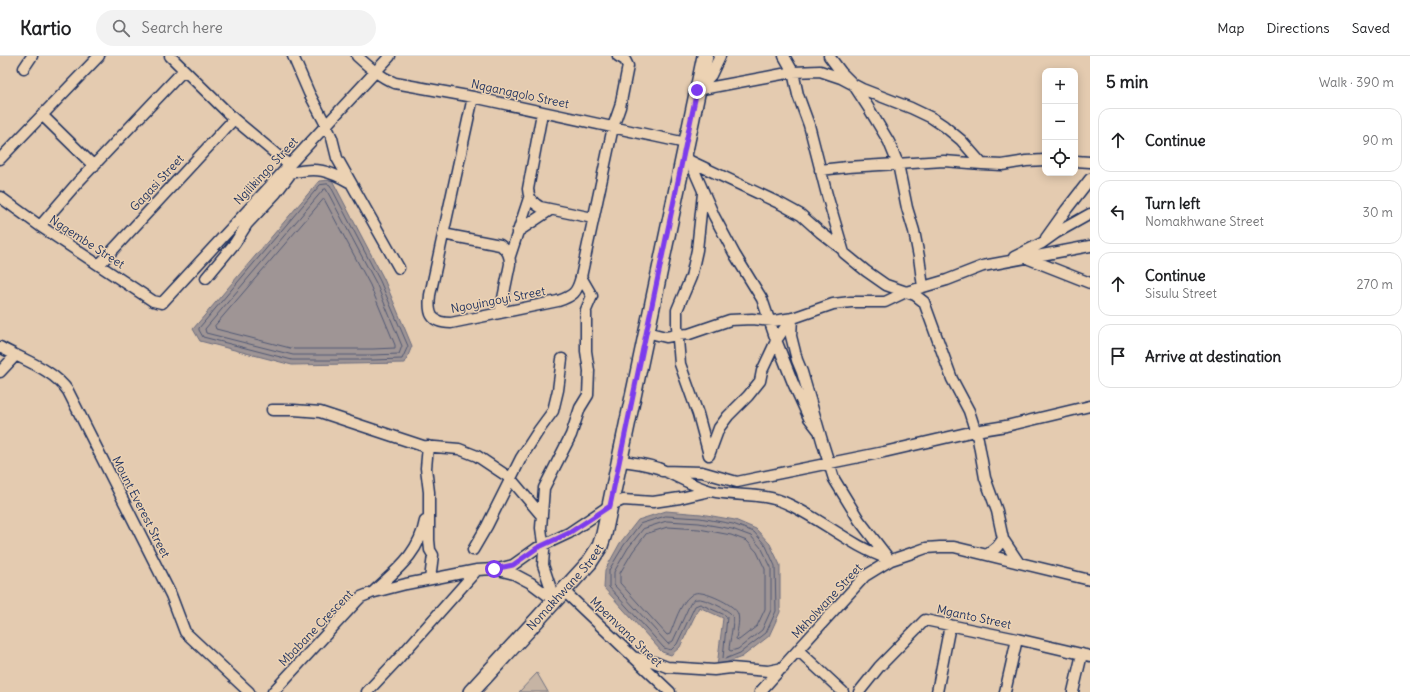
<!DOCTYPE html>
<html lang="en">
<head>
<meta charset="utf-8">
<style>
  :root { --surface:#fff; --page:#f2f2f2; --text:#202124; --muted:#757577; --line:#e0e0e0 }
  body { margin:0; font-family:Delius,sans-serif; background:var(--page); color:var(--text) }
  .controls { position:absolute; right:12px; top:12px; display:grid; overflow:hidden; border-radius:8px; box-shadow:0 2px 10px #0003 }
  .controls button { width:36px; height:36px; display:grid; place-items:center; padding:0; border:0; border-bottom:1px solid var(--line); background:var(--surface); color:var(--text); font:20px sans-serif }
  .stop { position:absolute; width:12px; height:12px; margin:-9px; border:3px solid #7c3aed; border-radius:50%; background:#fff }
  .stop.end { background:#7c3aed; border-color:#fff; box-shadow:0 1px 4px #0008 }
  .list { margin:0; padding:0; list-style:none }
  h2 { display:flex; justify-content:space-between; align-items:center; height:52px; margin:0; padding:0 16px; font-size:17px }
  h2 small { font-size:13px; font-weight:400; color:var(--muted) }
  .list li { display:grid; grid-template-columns:26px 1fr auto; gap:12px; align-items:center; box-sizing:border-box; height:64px; margin:0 8px 8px; padding:0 8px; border:1px solid var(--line); border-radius:12px }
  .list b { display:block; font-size:15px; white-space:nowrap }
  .list p { margin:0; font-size:13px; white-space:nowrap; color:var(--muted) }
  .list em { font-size:13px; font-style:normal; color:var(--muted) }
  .icon { flex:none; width:22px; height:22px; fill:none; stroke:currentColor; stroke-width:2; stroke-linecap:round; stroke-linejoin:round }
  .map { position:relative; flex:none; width:1090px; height:636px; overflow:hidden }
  header { display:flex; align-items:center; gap:24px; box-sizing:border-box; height:56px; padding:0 20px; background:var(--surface); border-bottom:1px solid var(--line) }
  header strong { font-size:19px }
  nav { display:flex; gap:22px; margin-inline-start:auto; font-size:14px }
  .search { width:280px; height:36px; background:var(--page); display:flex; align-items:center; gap:10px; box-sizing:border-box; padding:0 14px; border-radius:22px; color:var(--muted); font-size:15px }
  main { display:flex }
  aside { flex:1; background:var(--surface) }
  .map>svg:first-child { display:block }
  .green { fill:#c6b4a4; stroke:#707281 }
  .water { fill:#9f9595; stroke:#6a6c7f }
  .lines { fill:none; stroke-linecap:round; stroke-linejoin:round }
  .shore { stroke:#505874; stroke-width:1 }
  .street-casing { stroke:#1b2f5e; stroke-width:13 }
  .secondary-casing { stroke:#1b2f5e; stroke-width:18 }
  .street { stroke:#ecd2b3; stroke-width:10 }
  .secondary { stroke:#ecd2b3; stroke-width:15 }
  .route { stroke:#7c3aed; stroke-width:5 }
  .labels { text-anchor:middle; stroke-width:3; stroke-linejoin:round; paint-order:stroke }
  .street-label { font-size:12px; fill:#1b2f5e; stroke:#ecd2b3 }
</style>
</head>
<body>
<header>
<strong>Kartio</strong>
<div class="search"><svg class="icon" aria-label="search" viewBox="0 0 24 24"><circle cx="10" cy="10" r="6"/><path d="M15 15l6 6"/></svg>Search here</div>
<nav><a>Map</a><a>Directions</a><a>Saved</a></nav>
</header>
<main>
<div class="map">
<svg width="1090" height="636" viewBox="0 0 1090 636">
  <rect width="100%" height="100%" fill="#e4cbb0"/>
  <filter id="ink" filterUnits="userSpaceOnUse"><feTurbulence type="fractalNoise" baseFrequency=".025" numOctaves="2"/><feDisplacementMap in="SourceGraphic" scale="8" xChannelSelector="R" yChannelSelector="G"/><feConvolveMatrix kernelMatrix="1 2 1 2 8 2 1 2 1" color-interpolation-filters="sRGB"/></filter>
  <g filter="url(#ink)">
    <path class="green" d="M537 617 548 636H519Z"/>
    <path class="water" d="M332 124 384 223 412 290 405 307 292 309 200 285 193 273 319 125Z
      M666 455 701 458 735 464 756 473 770 488 780 509V556L769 580 742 601 717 610 723 562 699 551 680 591 671 599 662 596 604 532 605 514 620 487 638 464Z"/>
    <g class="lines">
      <path class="shore" d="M328 128 330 129 380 225 408 290 402 303 373 304H292L203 281 199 274V272L320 129Z
        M326 133 376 227 402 290 399 298 373 299H293L206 277 205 273 323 134Z
        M324 143 370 229 395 289V292L373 293H294L216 273 215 270Z
        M666 460 700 462 733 468 754 476 766 490 775 510 776 555 766 577 740 597 725 603 723 602 727 561 725 559 700 548 695 550 677 588 671 594 664 592 609 531V514L624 489 640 468Z
        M667 465 699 467 732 473 751 480 762 493 771 511V554L762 574 738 593 731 595 729 594C729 586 735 566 732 559 729 554 704 542 698 543 694 543 692 545 690 548L673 585 668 588 614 529V516L628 492 643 473Z
        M668 471 699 473 731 479 747 485 757 496 765 513V553L757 570 739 584 736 583C737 575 740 566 738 558 735 549 710 538 701 537 697 536 693 537 690 540 681 546 674 568 670 578L667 579 620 527V517L633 495 646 478Z"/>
      <defs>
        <path id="street" d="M170 0 234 63 289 109
          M293 0 309 37 326 69 332 82 337 102 399 212
          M357 0C369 11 380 21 395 27L473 41 686 87
          M784 0 793 16 798 39 809 69 827 139 844 197 866 215 886 229 915 239 924 246 952 323 969 355 978 383 985 422 997 455 1003 483 1019 507
          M829 0 841 16 853 28 868 51 889 86 898 108 907 152 914 175 919 201 923 231
          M24 12 32 0
          M699 32 711 19 720 0
          M697 34 793 16 820 15 841 22 862 33 911 52 932 62 944 70 961 84 982 108 1002 109 1026 105 1045 104
          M473 41 430 239C428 257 430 267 451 267L558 245C573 240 577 237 581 221L613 71 620 51 628 10 625 4 618 0
          M542 57 528 133C529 143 532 146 540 151L593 162
          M42 59 94 110
          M0 103 99 0
          M688 103 690 105 781 148 801 159 820 176 842 193
          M690 105 714 160 735 199 762 243 776 284 793 327 809 362 819 375
          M1075 105 1090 106
          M820 114 848 111 944 105 982 108
          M703 137 697 194 691 221 677 254V271L680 308 698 358 709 399
          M0 141 40 170 153 245 162 247 390 0
          M40 170 78 126 184 14
          M517 176 550 154
          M443 178 500 189C508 195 510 199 510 208L500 257
          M1046 182 1066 154 1090 123
          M510 200 529 142
          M1014 201 1042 187 1056 177 1090 158
          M1029 203 1090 227
          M99 209 234 63
          M206 222 235 187 247 168 276 137 291 117C317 111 328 114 351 127
          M792 262 791 280 797 304 802 316 823 388 834 423 859 464 889 503
          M646 276 666 281 677 279 689 278 730 264 752 263 773 265 793 262 833 248 851 246H885L906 236 947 224 983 210 1090 190
          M0 291C23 304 53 313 68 335L171 539 185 576 249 636
          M0 316 15 300
          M272 354H294L320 356 423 390 459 393 477 400 510 422 542 460
          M428 390 426 412 429 436V484L430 494 433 499 430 523
          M709 399 719 372 728 360 748 340 760 325 762 315 777 283 792 262
          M619 405C632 406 645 408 658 412 675 419 692 430 711 435 736 441 764 436 788 448 823 464 852 491 889 503
          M662 415 702 416 737 426 884 396 975 375 1006 370 1090 350
          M473 494 487 470 521 402 539 374 553 355 558 334 562 303
          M987 499 997 491 1003 483
          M498 513 513 509 537 492 569 477 609 450 623 444 653 446 680 442 710 435
          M564 535 670 636
          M373 536C396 514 419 498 425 465
          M555 545 543 509 544 495 541 472 544 432 571 379 580 352 588 339 589 315 586 295V254L592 240 581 221
          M799 595 843 636
          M633 601 654 606 667 611 714 614 731 612 768 615 783 612
          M273 636 356 546 361 541 371 537 406 528 477 514 494 513 514 518 531 527 555 545
          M367 636 399 602 477 514
          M760 636 865 520 891 504 912 497 926 492 940 491H954L1090 524
          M859 636 879 611 925 564 1017 583 1090 600
          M937 636 950 569
          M1005 636 1017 583
          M1073 636 1082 598"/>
        <g id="secondary">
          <path id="s1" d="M471 636 589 507 600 490 604 478 705 0"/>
        </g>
      </defs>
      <use href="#street" class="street-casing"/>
      <use href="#secondary" class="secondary-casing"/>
      <use href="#street" class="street"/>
      <use href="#secondary" class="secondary"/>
    </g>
  </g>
  <g class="lines" filter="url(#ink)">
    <path class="route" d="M494 513 513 509 537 492 569 477 610 450 697 34"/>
  </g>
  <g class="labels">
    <g class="street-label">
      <text transform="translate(520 38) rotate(12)" y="4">Nqgangqolo Street</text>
      <text transform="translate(266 115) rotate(-47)" y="4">Ngilikingo Street</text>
      <text transform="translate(157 127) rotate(-47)" y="4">Gagasi Street</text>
      <text transform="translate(87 186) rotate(33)" y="4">Ngqembe Street</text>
      <text transform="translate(498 244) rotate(-11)" y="4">Ngoyingoyi Street</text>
      <text transform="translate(141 451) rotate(63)" y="4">Mount Everest Street</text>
      <text dy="4" stroke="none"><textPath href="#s1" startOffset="141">Nomakhwane Street</textPath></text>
      <text transform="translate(827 545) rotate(-47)" y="4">Mkholwane Street</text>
      <text transform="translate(974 561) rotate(12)" y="4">Mganto Street</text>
      <text transform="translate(316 572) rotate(-46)" y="4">Mbabane Crescent</text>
      <text transform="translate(626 576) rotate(44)" y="4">Mpemvana Street</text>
    </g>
  </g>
</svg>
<div class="controls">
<button>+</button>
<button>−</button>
<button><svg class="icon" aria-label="locate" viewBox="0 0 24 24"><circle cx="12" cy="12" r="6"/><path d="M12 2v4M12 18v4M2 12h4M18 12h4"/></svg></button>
</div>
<div class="stop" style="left:494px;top:513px"></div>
<div class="stop end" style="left:697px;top:34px"></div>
</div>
<aside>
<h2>5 min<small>Walk · 390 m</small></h2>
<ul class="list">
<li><svg class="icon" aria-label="ahead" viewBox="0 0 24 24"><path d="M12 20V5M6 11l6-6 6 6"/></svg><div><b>Continue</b></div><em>90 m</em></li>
<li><svg class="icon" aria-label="left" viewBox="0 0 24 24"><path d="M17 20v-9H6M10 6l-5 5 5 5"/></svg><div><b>Turn left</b><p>Nomakhwane Street</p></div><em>30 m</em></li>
<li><svg class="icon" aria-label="ahead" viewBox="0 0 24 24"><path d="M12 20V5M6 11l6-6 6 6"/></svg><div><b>Continue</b><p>Sisulu Street</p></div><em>270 m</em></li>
<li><svg class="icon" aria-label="arrive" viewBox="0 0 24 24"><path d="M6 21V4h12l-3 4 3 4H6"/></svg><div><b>Arrive at destination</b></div></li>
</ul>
</aside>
</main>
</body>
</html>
